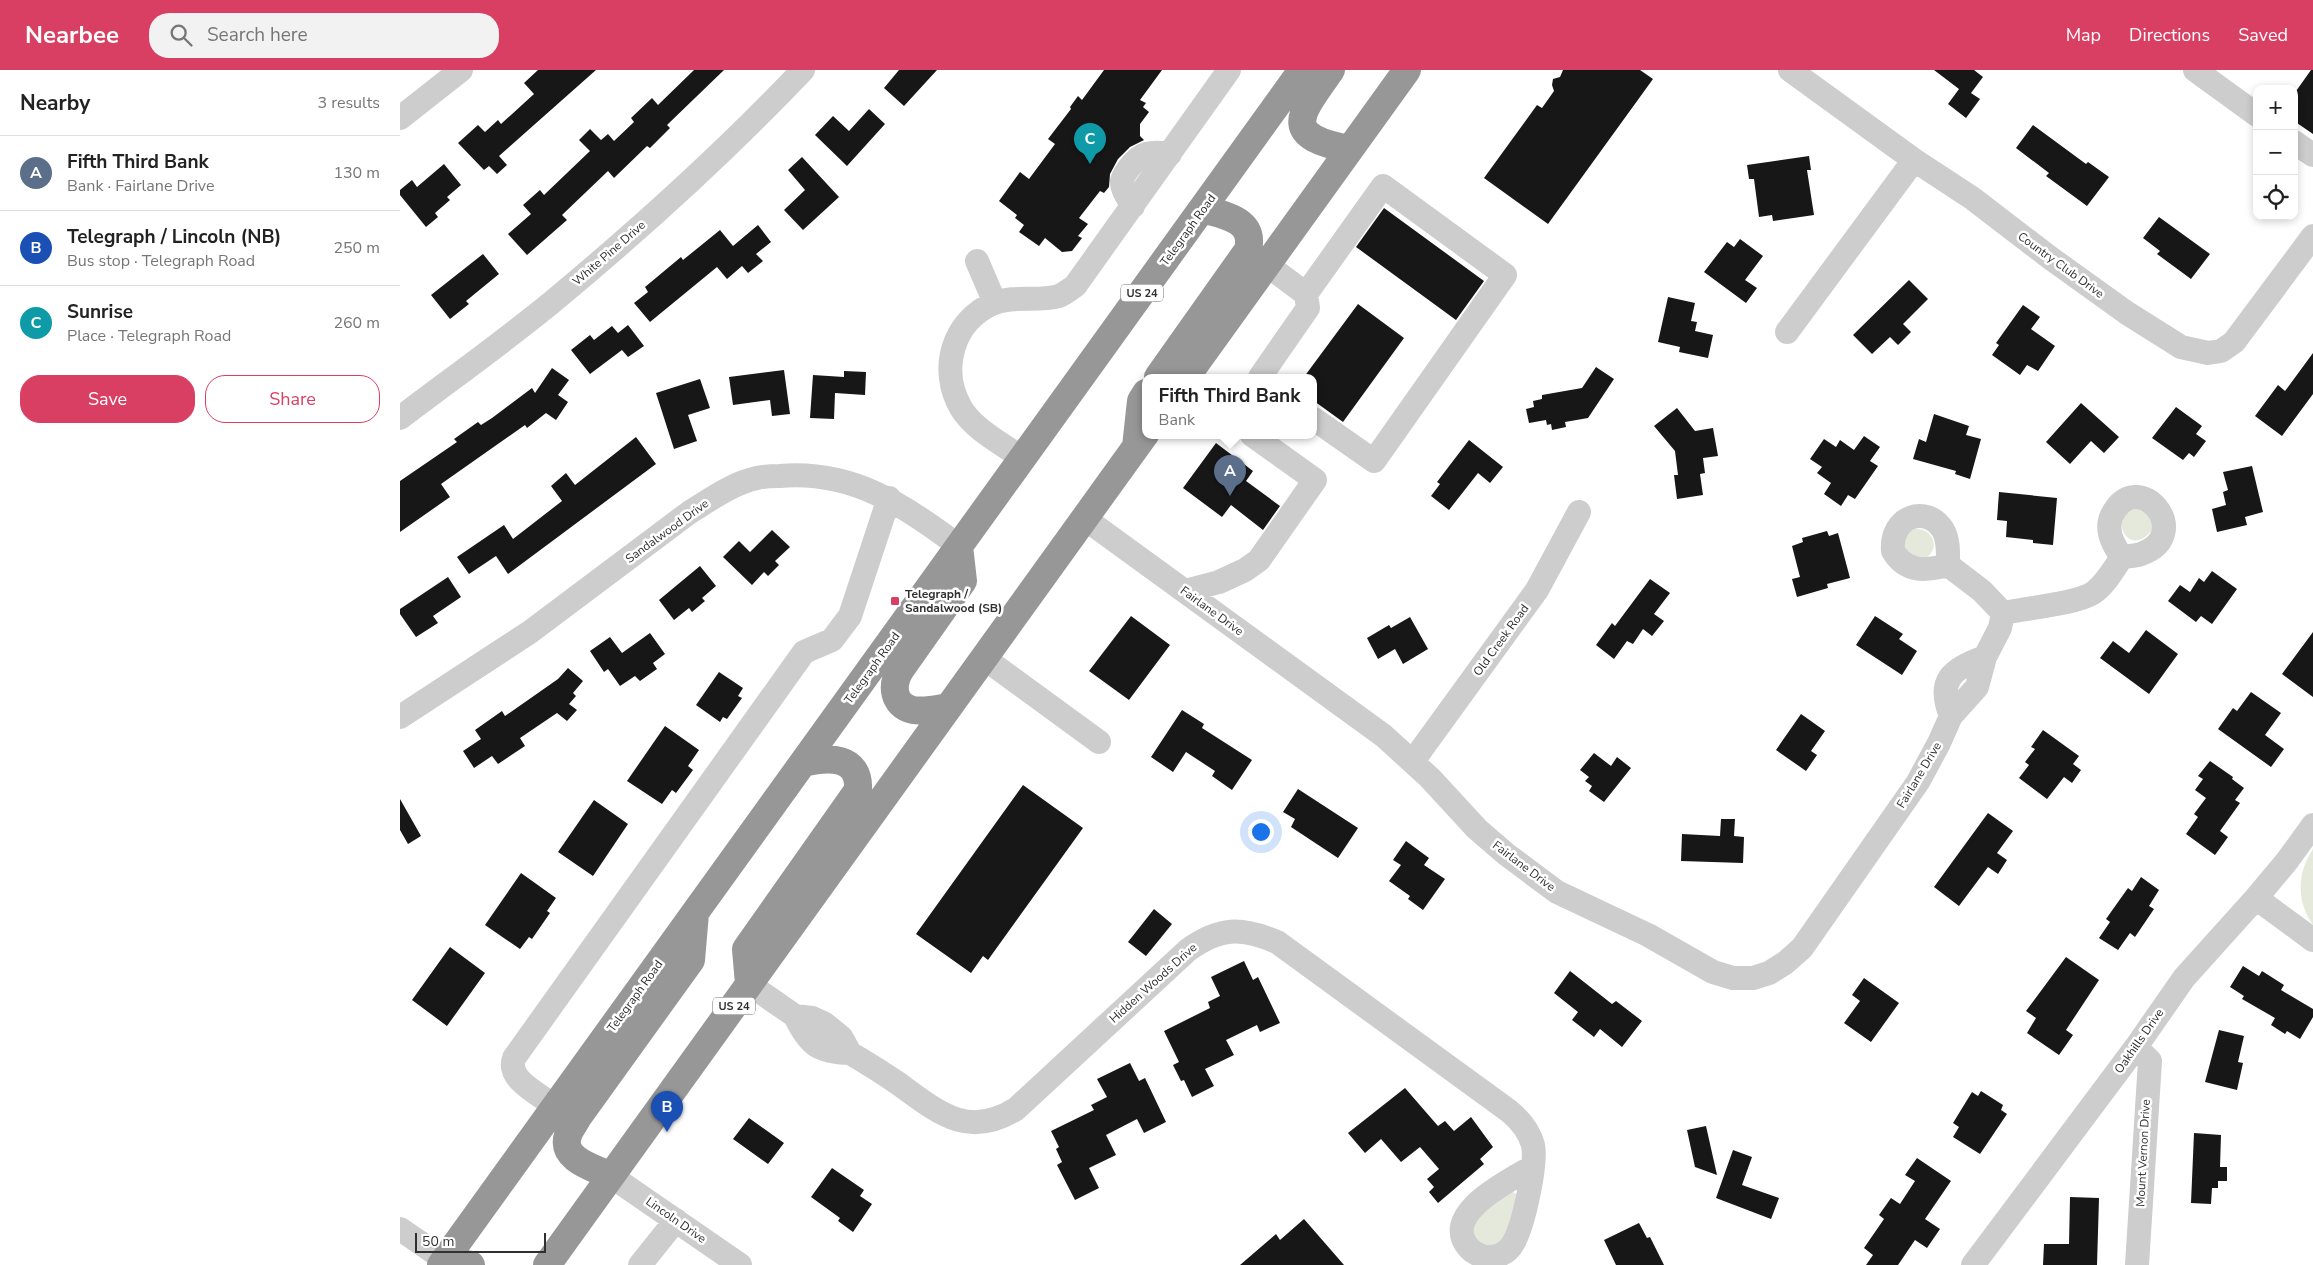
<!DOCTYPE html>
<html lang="en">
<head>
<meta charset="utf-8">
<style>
  :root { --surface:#fff; --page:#f2f2f2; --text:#222; --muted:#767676; --line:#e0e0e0; --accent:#d93f62 }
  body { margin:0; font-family:"Nunito Sans",sans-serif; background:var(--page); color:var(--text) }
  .controls { position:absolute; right:15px; top:15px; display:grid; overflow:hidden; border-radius:10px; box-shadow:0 2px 8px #0003 }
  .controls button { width:45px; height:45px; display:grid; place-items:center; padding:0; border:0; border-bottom:1px solid var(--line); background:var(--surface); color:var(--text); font:25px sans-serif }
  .scale { position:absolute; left:15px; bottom:12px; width:131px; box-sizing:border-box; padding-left:5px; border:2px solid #303030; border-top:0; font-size:14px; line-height:18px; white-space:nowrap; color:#303030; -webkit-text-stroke:4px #fff; paint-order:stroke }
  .you { position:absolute; left:860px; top:761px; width:18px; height:18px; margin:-12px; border:4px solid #fff; border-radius:50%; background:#1a73e8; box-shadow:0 0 0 8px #1a73e833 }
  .badge { display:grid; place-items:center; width:32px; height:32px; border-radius:50%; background:var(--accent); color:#fff; font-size:16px; font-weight:700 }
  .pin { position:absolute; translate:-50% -41px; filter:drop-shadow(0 1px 2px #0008) }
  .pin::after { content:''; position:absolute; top:26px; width:18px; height:15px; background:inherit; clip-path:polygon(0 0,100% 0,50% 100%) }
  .popup { position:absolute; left:742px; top:304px; width:175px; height:65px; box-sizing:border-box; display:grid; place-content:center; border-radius:10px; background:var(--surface); filter:drop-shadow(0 1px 4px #0005); font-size:16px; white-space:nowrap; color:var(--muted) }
  .popup b { font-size:19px; color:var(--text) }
  .popup::after { content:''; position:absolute; left:50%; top:100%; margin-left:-10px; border:10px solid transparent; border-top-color:var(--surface) }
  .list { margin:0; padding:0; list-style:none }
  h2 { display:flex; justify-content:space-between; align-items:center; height:65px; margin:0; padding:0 20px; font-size:21px }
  h2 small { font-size:16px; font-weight:400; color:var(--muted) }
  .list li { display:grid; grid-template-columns:32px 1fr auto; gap:15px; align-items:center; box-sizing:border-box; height:75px; padding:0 20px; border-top:1px solid var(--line) }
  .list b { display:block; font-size:19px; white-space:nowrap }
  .list p { margin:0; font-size:16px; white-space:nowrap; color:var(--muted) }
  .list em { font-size:16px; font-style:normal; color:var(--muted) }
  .actions { display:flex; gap:10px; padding:15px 20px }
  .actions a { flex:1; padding:11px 0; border:1px solid var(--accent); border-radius:20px; text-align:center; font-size:18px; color:var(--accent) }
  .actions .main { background:var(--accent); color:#fff }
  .icon { flex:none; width:28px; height:28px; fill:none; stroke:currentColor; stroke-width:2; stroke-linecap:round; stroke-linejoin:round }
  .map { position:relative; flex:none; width:1913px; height:1195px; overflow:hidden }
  header { display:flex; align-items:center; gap:30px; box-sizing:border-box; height:70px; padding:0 25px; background:var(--accent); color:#fff }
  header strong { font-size:24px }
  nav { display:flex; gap:28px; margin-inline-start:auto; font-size:18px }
  .search { width:350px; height:45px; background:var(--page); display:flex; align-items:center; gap:12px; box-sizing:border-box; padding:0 18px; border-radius:20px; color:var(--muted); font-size:19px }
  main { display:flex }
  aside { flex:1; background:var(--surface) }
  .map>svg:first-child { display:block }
  .green { fill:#e5e9dc }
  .building { fill:#171717 }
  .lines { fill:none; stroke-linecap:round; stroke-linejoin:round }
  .minor { stroke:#cdcdcd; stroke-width:24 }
  .highway { stroke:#979797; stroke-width:28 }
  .poi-dot { fill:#d93f62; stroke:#fff; stroke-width:2 }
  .labels { text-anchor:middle; stroke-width:5; stroke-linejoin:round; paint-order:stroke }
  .shield { fill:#fff; stroke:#6e6e6e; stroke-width:1 }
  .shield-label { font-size:11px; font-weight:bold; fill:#303030 }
  .street-label { font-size:12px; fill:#303030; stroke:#fff }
  .poi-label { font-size:12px; font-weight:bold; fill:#303030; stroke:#fff; text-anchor:start }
</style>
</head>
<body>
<header>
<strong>Nearbee</strong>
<div class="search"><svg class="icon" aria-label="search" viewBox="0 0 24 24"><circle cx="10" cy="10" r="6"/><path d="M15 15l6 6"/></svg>Search here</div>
<nav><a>Map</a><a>Directions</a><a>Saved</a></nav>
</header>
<main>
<aside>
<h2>Nearby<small>3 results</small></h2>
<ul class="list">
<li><span class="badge" style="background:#5c6f8a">A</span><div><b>Fifth Third Bank</b><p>Bank · Fairlane Drive</p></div><em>130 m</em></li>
<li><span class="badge" style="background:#1a4fb4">B</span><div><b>Telegraph / Lincoln (NB)</b><p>Bus stop · Telegraph Road</p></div><em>250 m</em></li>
<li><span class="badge" style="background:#0f9aa8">C</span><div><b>Sunrise</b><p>Place · Telegraph Road</p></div><em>260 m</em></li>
</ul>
<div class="actions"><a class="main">Save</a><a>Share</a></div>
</aside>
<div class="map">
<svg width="1913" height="1195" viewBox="0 0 1913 1195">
  <rect width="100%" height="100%" fill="#fff"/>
  <path class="green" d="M1743 438 1754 456C1745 474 1725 477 1721 454L1728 440Z
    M1514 459C1536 457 1542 484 1520 490L1504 479 1506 464Z
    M1913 779V855C1896 831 1897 803 1913 779Z
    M1111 1121 1118 1125 1119 1132 1100 1176 1075 1173 1071 1151Z"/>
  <path class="building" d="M138 0H196L99 86 107 95 97 104 89 96 84 100 58 73 78 55 85 62 98 50 101 54 134 24 124 13Z
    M294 0H324L267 55 270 58 250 78 247 76 214 108 208 101 162 145 167 150 127 185 108 164 131 144 123 135 140 120 144 125 190 81 179 70 190 59 201 70 208 64 214 71 234 52 231 48 252 28 258 35Z
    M499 0H537L504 36 484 18Z
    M704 0H762L740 30 746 33 743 37 749 42 740 54V66L744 70 730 77 718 89 710 104 709 117 704 123 700 121 679 148 688 154 678 166 682 168 672 181 662 182 645 168 639 176 619 162 624 155 615 148 617 145 599 131 620 102 629 109 655 74 648 69 671 39 670 37 678 26 682 30Z
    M1163 0H1240L1253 9 1148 154 1084 108 1137 35 1142 38 1154 21 1152 15 1153 9 1160 7Z
    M1534 0H1574L1583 7 1571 23 1580 29 1566 48 1548 34 1559 19Z
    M1911 0H1913V64L1894 51V24Z
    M469 39 485 54 447 96 415 65 433 46 449 61Z
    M1633 55 1686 94 1688 92 1709 107 1687 136 1646 106 1649 103 1616 78Z
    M1409 86 1411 100H1407L1414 145 1373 151 1372 145 1359 147 1354 109H1349L1347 95Z
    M402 87 439 127 403 160 384 140 405 120 388 100Z
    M44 94 61 115 47 127 50 130 35 143 38 147 26 157 0 125V120L12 110 17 117Z
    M984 138 1084 211 1056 250 956 177Z
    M1759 147 1810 184 1791 209 1757 184 1760 181 1743 168Z
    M358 155 371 172 356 184 363 191 348 203 342 196 327 209 317 197 250 252 234 233 248 222 245 217 281 187 283 190 320 160 333 176Z
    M1340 169 1363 186 1345 210 1357 218 1346 233 1304 202 1327 172 1334 177Z
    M83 184 99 204 66 231 69 234 50 249 31 225Z
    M1509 210 1528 229 1503 254 1511 262 1498 275 1490 267 1472 284 1453 265Z
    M1268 227 1295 233 1291 251 1297 252 1295 261 1313 265 1308 288 1279 282 1280 277 1258 272Z
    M958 234 1004 268 943 352 914 331V307H904Z
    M1623 235 1640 247 1631 259 1655 276 1638 301 1627 295 1620 305 1592 285 1599 275 1596 273Z
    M228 255 244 276 228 287 222 280 190 304 171 280 190 265 194 270 212 256 218 263Z
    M1913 283V324L1882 366 1855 346 1878 315 1885 321Z
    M1196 297 1214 309 1188 348 1165 352 1166 357 1152 360 1151 354 1147 355 1146 350 1129 353 1126 339 1134 337 1133 331 1142 329V325L1182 318Z
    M152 298 169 310 158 325 168 332 156 350 146 343 127 358 125 355 41 414 50 427 0 462V411L57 372 54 369 78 352 81 355 92 348 132 318 135 323Z
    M384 300 390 344 372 346 370 330 333 335 329 307Z
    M444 301 466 302 465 325 435 323 434 349 410 348 413 305 444 307Z
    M300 309 310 338 288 345 297 371 274 379 256 323Z
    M1681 333 1719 367 1704 383 1691 371 1670 394 1646 372Z
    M1776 337 1802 356 1796 364 1806 371 1794 387 1789 383 1783 390 1752 368Z
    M1277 338 1295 361 1313 358 1318 386 1303 388 1305 403 1300 404 1303 425 1277 429 1274 405H1278L1275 381 1254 356Z
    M1534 344 1569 356 1566 365 1581 369 1570 409 1555 404 1556 401 1513 389 1519 369 1526 372Z
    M1464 366 1480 377 1470 391 1478 396 1455 429 1448 425 1441 436 1424 424 1431 413 1417 403 1422 397 1410 389 1424 369 1436 377 1440 370 1454 380Z
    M236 367 256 394 108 504 96 486 69 504 57 487 104 455 113 469 162 431 151 416 166 403 175 415Z
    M1069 370 1103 397 1090 413 1078 403 1049 440 1031 426 1040 414 1037 412Z
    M816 373 853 401 846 411 880 436 863 460 831 435 822 447 783 418Z
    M1852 396 1863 442 1845 447 1847 455 1817 462 1812 439 1826 435 1823 422 1828 420 1823 402Z
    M1599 422 1657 428 1653 475 1633 473V470L1606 467 1607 451 1597 450Z
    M372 460 390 477 375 491 379 495 368 506 364 502 352 515 323 487 339 471 350 482Z
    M1427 461 1429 466 1438 463 1450 508 1427 514 1428 518 1397 527 1392 509 1400 507 1392 476 1403 472 1402 468Z
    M300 496 316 516 302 528 305 531 292 542 289 538 274 550 259 530Z
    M1812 501 1837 519 1812 554 1801 546 1796 552 1768 531 1780 515 1790 522 1799 508 1804 512Z
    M48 507 61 527 33 546 38 553 16 567 0 544V539Z
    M1250 509 1270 523 1254 544 1264 551 1252 566 1243 559 1233 574 1227 571 1214 589 1196 575 1212 553 1215 556Z
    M731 546 770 575 729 630 689 601Z
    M1475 546 1503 564 1499 569 1517 581 1502 605 1456 575Z
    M1010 547 1028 579 1003 594 995 579 978 589 967 568 989 555 991 558Z
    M1746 560 1778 584 1749 624 1700 588 1713 571 1729 583Z
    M1913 562V627L1882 604Z
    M250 563 265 584 253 593 257 599 240 611 235 606 220 616 208 599 204 602 190 581 210 567 222 583Z
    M168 598 183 611 173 623 176 626 169 634 177 640 167 651 157 643 120 668 125 676 98 694 92 686 74 698 63 681 81 669 75 660 102 641 105 646 158 609Z
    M319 602 343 618 338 626 342 628 327 649 323 647 320 652 296 635Z
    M1851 622 1881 643 1865 665 1884 679 1871 697 1818 659 1833 638 1837 641Z
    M782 640 804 654 802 658 852 690 832 720 812 706 815 701 786 682 773 702 751 687Z
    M1401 644 1425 661 1411 681 1417 685 1406 701 1376 680Z
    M265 656 299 680 288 696 293 700 276 723 272 720 262 734 227 711Z
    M1643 660 1679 686 1673 694 1681 700 1672 713 1664 707 1647 729 1619 708 1629 695 1625 692 1635 679 1631 677Z
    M1194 683 1211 696 1217 687 1231 698 1204 732 1189 721 1192 716 1185 711 1189 707 1180 700Z
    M1810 691 1833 707 1832 709 1844 718 1835 730 1840 733 1820 761 1828 767 1815 785 1786 764 1798 747 1794 744 1806 728 1795 720 1803 709 1798 706Z
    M623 715 683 758 588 890 583 886 571 903 516 864Z
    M898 719 958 758 938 788 891 757 895 749 883 742Z
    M0 729 21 766 8 774 0 760Z
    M194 730 228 754 193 806 158 782Z
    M1588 743 1613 761 1597 783 1607 790 1598 804 1588 797 1559 836 1534 817Z
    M1321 749H1335L1334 766 1344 767 1343 793 1281 791 1282 764 1320 766Z
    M1006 771 1029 788 1024 795 1045 809 1023 840 1008 829 1010 826 989 811 1001 795 993 790Z
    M121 803 156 828 147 841 150 843 132 869 129 867 120 879 85 855Z
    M1741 807 1759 820 1749 836 1754 839 1735 867 1730 863 1718 880 1699 868 1710 852 1706 849 1728 818 1732 821Z
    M754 839 772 854 746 886 728 872Z
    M50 877 85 903 47 956 12 930Z
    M1666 887 1699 910 1666 960 1673 965 1659 985 1627 963 1636 948 1626 941Z
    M844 891 853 910 858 907 880 953 860 962 857 955 826 970 834 985 805 999 814 1016 792 1027 784 1010 781 1011 773 995 779 992 764 961 810 938 808 932 820 926 811 907Z
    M1843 896 1859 906 1862 901 1884 915 1881 920 1913 939V947L1900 969 1887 961 1885 964 1871 955 1875 948 1842 929 1844 926 1830 917Z
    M1170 901 1212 934 1216 931 1242 951 1222 977 1200 959 1194 967 1172 950 1178 942 1154 923Z
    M1464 908 1499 933 1471 972 1444 953 1460 931 1452 925Z
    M1819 960 1844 966 1838 992 1843 993 1837 1020 1805 1012Z
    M730 993 739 1011 745 1008 766 1052 744 1063 737 1049 706 1065 716 1085 689 1098 699 1118 675 1130 657 1095 662 1092 656 1079 659 1077 651 1061 694 1040 691 1035 707 1027 697 1009Z
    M1005 1018 1038 1056 1045 1051 1054 1061 1071 1047 1093 1077 1080 1089 1084 1094 1038 1133 1029 1122 1034 1117 1027 1109 1039 1099 1020 1077 1001 1092 981 1069 965 1083 948 1063Z
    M1581 1021 1603 1035 1601 1040 1607 1044 1580 1084 1553 1067 1559 1057 1553 1053 1572 1022 1578 1026Z
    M349 1048 384 1073 368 1094 333 1069Z
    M1306 1056 1317 1105 1295 1097 1287 1060Z
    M1794 1063 1821 1065 1820 1097H1827V1111H1818V1118H1812L1811 1134 1791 1133Z
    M1333 1080 1352 1087 1342 1115 1379 1128 1371 1149 1316 1128Z
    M1517 1088 1551 1111 1525 1149 1540 1159 1527 1178 1515 1170 1498 1195H1466L1473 1185 1464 1178 1484 1149 1479 1145 1491 1128 1500 1134 1515 1111 1505 1105Z
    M432 1098 464 1120 460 1126 472 1134 453 1162 438 1151 440 1148 411 1127Z
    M1670 1127 1699 1128 1697 1195H1643L1644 1174H1669Z
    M904 1149 944 1195H840L876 1164 880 1170Z
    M1239 1153 1247 1168 1250 1167 1264 1195H1216L1204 1170Z"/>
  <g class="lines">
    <path class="minor" d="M1390 0 1514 90 1572 128 1649 187 1727 243 1781 277 1808 283 1821 281 1834 272 1913 166
      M1795 0 1857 45
      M0 48 61 0
      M1894 72 1913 85
      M733 136C729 129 721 120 722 111 722 107 726 102 729 98 741 82 751 81 770 84
      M577 191 595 233
      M867 195 906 224
      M1387 262 1514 90
      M860 307 908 238 906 224 983 116 1105 205 974 391 914 349
      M0 348C50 310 102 273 151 233 239 160 324 83 403 0
      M623 389C603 374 574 360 561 338 539 300 552 251 594 233 615 225 638 232 659 226 664 224 670 219 675 216L829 0
      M684 448 984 666 1030 708 1077 759 1106 784 1157 822 1248 865 1313 902 1333 908H1353L1369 903 1385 893 1402 878 1518 712 1539 673 1551 646
      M1548 495C1526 501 1506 503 1493 481 1490 446 1527 434 1543 460 1549 470 1548 484 1548 495L1582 521 1603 543
      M785 521 819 512 845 500 859 490 915 410 852 365
      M1603 543C1626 538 1676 534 1693 523 1705 515 1714 499 1722 487 1728 486 1736 486 1741 484 1796 465 1738 394 1712 445 1705 459 1713 475 1722 487
      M1585 587C1553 598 1536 610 1551 646L1577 617 1585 587 1600 558 1603 543
      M584 588 699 672
      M0 647 130 562 290 442C311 429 333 413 357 408 365 406 373 406 380 406 453 400 503 435 559 476
      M1013 691 1137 520 1179 442
      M1856 828 1913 870
      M349 914 395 946 412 948 425 954 441 967 450 983C418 982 409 975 395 946
      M1736 977 1750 991 1737 1195
      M450 983C467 993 483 1003 499 1014 539 1043 568 1069 616 1039L788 880C820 857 841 857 877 872L1109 1041C1120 1050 1129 1061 1133 1075 1137 1094 1123 1159 1112 1175 1109 1180 1103 1184 1097 1186 1087 1188 1076 1186 1069 1178 1039 1144 1109 1111 1132 1097
      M156 1037C141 1025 106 1010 114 988L404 582 432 570 450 546 489 428
      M211 1106 340 1195
      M0 1159 45 1190
      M240 1195 276 1150
      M1573 1195 1736 977 1784 908 1856 828 1887 791 1913 755"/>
    <path class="highway" d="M931 0C899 45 880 66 950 79
      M758 307 848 180C855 150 825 145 802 139
      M786 307 1007 0
      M736 377 741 331 746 323
      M548 637C537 639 524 642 513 640 492 635 491 614 501 599L563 511 559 476
      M349 914 346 879 458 720C460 685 428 687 403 693
      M211 1106C195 1098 160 1090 168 1065 170 1059 175 1053 178 1047L291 890 295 843
      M45 1190 71 1195
      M41 1195 902 0
      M147 1195 746 363"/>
  </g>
  <rect class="poi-dot" x="490" y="526" width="10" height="10" rx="2.5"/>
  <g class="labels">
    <g class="shield">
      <rect x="721" y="214.5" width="42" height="17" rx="4"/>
      <rect x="313" y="927.5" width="42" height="17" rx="4"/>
    </g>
    <g class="shield-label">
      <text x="742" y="227">US 24</text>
      <text x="334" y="940">US 24</text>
    </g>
    <g class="street-label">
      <text transform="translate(788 160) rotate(-54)" y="4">Telegraph Road</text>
      <text transform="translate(209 183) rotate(-41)" y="4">White Pine Drive</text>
      <text transform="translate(1661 195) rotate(36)" y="4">Country Club Drive</text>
      <text transform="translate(267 461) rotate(-36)" y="4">Sandalwood Drive</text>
      <text transform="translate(812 541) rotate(36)" y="4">Fairlane Drive</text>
      <text transform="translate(1101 570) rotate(-54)" y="4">Old Creek Road</text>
      <text transform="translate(472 598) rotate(-54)" y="4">Telegraph Road</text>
      <text transform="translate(1519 705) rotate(-59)" y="4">Fairlane Drive</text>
      <text transform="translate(1124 796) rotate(37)" y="4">Fairlane Drive</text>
      <text transform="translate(753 913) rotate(-42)" y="4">Hidden Woods Drive</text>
      <text transform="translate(235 926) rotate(-54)" y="4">Telegraph Road</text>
      <text transform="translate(1739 971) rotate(-55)" y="4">Oakhills Drive</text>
      <text transform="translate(1743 1083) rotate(-87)" y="4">Mount Vernon Drive</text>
      <text transform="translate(276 1150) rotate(35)" y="4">Lincoln Drive</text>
    </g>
    <g class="poi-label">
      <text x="505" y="528">Telegraph /<tspan x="505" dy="14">Sandalwood (SB)</tspan></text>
    </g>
  </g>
</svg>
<div class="controls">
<button>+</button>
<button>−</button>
<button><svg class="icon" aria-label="locate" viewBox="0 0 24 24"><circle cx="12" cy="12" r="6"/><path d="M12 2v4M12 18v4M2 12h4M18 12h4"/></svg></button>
</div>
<div class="scale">50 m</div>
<div class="you"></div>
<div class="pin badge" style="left:830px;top:426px;background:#5c6f8a">A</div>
<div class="popup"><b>Fifth Third Bank</b>Bank</div>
<div class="pin badge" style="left:267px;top:1062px;background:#1a4fb4">B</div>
<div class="pin badge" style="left:690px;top:94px;background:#0f9aa8">C</div>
</div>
</main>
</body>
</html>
